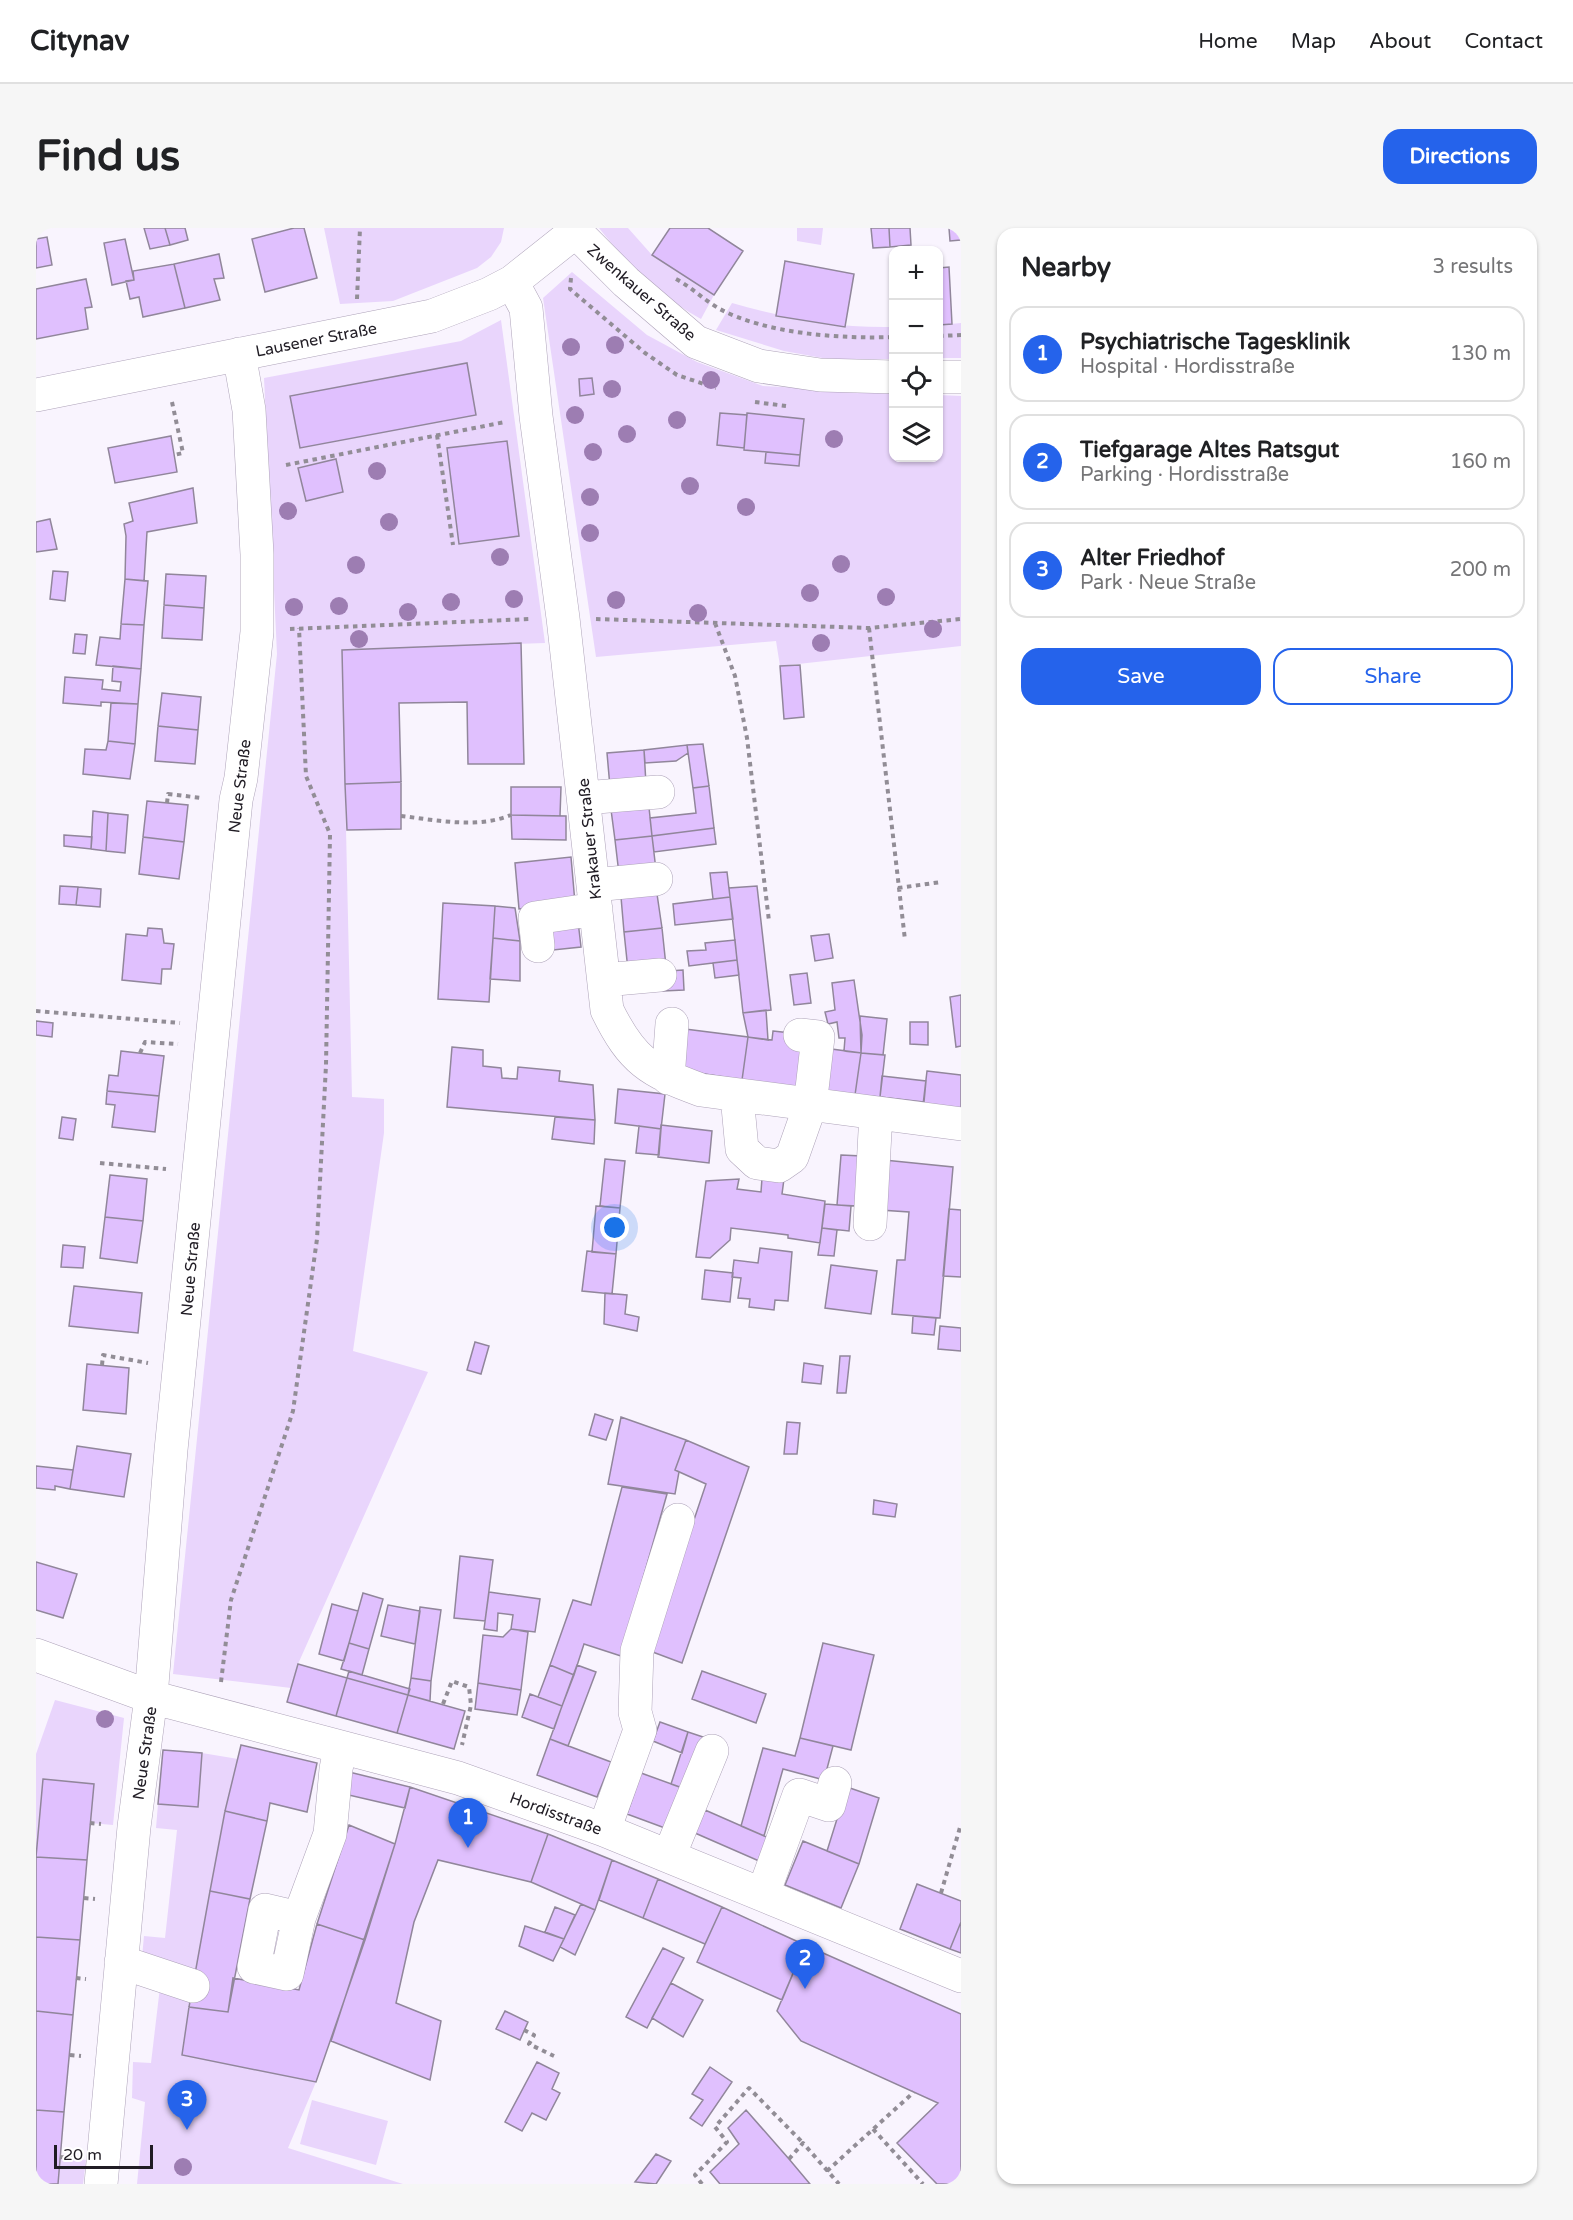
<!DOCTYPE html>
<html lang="en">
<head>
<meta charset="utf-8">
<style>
  :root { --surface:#fff; --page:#f6f6f6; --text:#202124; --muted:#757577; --line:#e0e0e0; --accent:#2563eb }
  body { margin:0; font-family:"Varela Round",sans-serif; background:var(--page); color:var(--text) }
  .controls { position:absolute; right:18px; top:18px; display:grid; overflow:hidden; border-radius:12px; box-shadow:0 2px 4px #0004 }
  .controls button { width:54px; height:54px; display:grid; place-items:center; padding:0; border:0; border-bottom:2px solid var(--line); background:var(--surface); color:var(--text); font:30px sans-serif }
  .scale { position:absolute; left:18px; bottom:15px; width:99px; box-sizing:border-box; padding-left:6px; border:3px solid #201c24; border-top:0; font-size:16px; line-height:21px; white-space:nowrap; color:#201c24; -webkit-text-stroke:4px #fff; paint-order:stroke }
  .you { position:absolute; left:579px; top:1000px; width:21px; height:21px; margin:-15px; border:4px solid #fff; border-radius:50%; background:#1a73e8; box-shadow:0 0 0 9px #1a73e833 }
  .badge { display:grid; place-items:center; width:39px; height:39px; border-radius:50%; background:var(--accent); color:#fff; font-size:20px; font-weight:700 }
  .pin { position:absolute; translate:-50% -50px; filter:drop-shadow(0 2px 3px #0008) }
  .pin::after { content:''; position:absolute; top:32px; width:21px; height:18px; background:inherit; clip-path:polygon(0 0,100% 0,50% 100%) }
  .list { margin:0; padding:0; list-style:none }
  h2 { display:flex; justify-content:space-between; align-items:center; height:78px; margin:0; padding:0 24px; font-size:26px }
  h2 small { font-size:20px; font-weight:400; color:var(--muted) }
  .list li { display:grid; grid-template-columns:39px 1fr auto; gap:18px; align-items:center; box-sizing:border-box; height:96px; margin:0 12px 12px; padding:0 12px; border:2px solid var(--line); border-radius:18px }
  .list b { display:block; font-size:22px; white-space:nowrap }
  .list p { margin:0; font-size:20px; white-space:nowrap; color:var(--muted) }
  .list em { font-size:20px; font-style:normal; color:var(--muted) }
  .actions { display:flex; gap:12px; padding:18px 24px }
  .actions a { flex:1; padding:14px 0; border:2px solid var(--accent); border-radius:18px; text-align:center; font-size:21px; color:var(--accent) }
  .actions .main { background:var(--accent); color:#fff }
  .icon { flex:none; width:33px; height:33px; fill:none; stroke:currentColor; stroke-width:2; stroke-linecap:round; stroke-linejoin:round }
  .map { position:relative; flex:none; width:925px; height:1956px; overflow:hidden; border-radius:18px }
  header { display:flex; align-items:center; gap:36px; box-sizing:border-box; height:84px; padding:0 30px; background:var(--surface); border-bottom:2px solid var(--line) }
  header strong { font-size:28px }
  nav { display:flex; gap:33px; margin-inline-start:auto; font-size:21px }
  .intro { display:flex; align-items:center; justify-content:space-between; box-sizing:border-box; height:144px; padding:0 36px }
  h1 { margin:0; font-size:42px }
  .button { padding:15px 27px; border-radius:18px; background:var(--accent); color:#fff; font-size:21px; font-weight:700 }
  main { display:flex; gap:36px; padding:0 36px }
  aside { flex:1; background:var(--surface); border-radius:18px; box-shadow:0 2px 4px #0004 }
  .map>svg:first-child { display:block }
  .green { fill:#e9d5fc }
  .building { fill:#e0c0fe; stroke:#91869b; stroke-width:1.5 }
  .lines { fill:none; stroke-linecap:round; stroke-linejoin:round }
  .minor-casing { stroke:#aea3b9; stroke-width:34 }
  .major-casing { stroke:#aea3b9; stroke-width:34 }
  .path { stroke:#928d96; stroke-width:4; stroke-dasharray:4.5 4.5; stroke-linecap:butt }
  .minor { stroke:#fff; stroke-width:33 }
  .major { stroke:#fff; stroke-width:33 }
  .tree { fill:#9d7db2 }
  .labels { text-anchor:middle; stroke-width:5; stroke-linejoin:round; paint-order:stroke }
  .street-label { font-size:16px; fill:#201c24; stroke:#fff }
</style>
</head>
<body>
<header>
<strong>Citynav</strong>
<nav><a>Home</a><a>Map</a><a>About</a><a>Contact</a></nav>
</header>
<div class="intro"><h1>Find us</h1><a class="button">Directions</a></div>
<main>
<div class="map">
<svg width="925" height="1956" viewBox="0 0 925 1956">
  <rect width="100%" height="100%" fill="#f9f4fe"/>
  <path class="green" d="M288 0H468L465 14 455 29 441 40 357 73 304 76Z
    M563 0H592L616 27 678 67 665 91C623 68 592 37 563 0Z
    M761 0H787L785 17 761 13Z
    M536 44 611 107 661 134 727 158 857 165 858 230H903V167L925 168V418L744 438 740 413 560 429 507 70Z
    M696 75C752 91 799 100 857 99V131H792L748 123 680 102Z
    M465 92 509 415 306 422 316 869 348 871V905L317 1123 392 1144 262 1436 255 1460 137 1446 241 426 228 150 425 113Z
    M925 95V130H903V97Z
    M19 1472 88 1490 77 1597 54 1595 57 1556 8 1551 0 1633V1526Z
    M166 1525 202 1531 146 1827 280 1854 252 1920 367 1956H101L109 1874 96 1870 97 1834 115 1835 124 1759 105 1740 108 1708 129 1710 141 1602 120 1600 122 1576 162 1579Z
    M276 1872 352 1893 340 1937 264 1916Z
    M24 1929 50 1932 47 1956H22Z"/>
  <path class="building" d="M108 0H129L134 17 114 21Z
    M129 0H149L152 12 134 17Z
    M258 0H268L281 50 229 64 216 11Z
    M634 0H672L707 23 678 67 616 27Z
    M835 0H853L854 19 837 20Z
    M853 0H874L875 17 854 19Z
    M913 0H925V12L914 13Z
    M11 9 16 37 0 40V11Z
    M89 11 98 52 76 57 68 15Z
    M183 26 188 50 178 51 184 72 149 80 138 36Z
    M749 33 818 46 809 99 740 88Z
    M138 36 149 80 107 89 103 69 94 71 90 53 98 52 97 43Z
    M913 39 916 96 903 97V40Z
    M50 51 56 79 49 80 52 101 0 111V61Z
    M431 135 440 187 264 220 254 168Z
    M556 150 558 166 544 168 543 151Z
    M684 185 711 187 708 220 681 217Z
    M711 185 768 191 764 227 708 222Z
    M135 208 141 244 79 255 72 220Z
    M471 213 483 308 423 316 411 220Z
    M730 224 764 227 763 238 729 235Z
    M300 231 307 264 270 273 262 240Z
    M157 260 161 295 111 304 108 353 89 351 90 308 88 296 97 293 93 275Z
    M14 291 21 321 0 324V294Z
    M17 343 32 344 29 373 14 371Z
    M130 346 170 348 168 380 128 377Z
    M89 351 112 353 108 397 85 396Z
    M128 377 168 380 166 412 126 410Z
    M85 396 108 397 105 441 60 437 64 409 84 411Z
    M39 406 51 407 49 426 37 425Z
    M485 415 488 536H432L431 474 363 475 365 554 309 556 306 422Z
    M764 437 768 489 748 491 744 438Z
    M77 438 105 441 102 476 65 474V478L27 475 29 449 67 452 66 461 84 463 85 454 76 453Z
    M126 465 165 469 162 502 122 498Z
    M75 475 102 476 99 516 72 513Z
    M122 498 162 502 159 536 119 533Z
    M72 513 99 516 94 551 47 546 49 521 70 522Z
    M667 516 673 558 657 560 651 517Z
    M651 517 652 525 640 533 609 535 608 522Z
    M608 522 610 556 574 559 571 525Z
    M365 554V601L311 602 309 556Z
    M673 558 678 600 616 608 614 590 660 585 657 560Z
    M475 559H525L524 588 475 587Z
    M612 570 616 608 579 612 574 574Z
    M111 573 152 577 148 614 107 609Z
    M57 583 72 585 70 623 55 621Z
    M72 585 92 587 89 625 70 623Z
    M475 587 530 588V612L476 611Z
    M678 600 680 616 618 624 616 608Z
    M28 607 56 609 55 621 28 618Z
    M616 608 620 642 583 646 579 612Z
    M107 609 148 614 143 651 103 646Z
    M535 629 539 675 483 681 479 635Z
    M691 644 694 669 677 671 674 645Z
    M24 658 42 659 40 677 23 676Z
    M721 658 735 782 707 785 693 660Z
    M42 659 65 661 64 679 40 677Z
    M621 666 626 700 588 704 585 669Z
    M694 669 697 691 639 697 637 676Z
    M407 675 459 678 453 774 402 771Z
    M459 678 479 680 484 713 457 710Z
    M542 693 545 719 517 722 514 695Z
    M112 700 126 701 128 715 138 716 135 741H126L125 756 86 752 90 706 111 708Z
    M626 700 630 738 592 742 588 704Z
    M793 706 797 730 779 733 775 708Z
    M457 710 484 713V753L454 751Z
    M699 712 701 732 653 738 651 723 670 722 669 715Z
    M701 732 703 747 679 750 677 735Z
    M647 742 648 762 627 763 632 743Z
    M771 745 775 775 758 777 754 747Z
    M818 752 826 807 825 825 808 823 809 810H803L801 794 792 796 789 784 799 782 796 755Z
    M925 767V818L920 819 914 769Z
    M730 782 732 812 712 809 707 785Z
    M824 788 851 791 847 827 825 825Z
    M0 793 17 795 16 809 0 807Z
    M874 794H892V817L874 816Z
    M649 801 712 809 706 852 644 842Z
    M737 803 755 805 775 817 770 860 706 852 712 809 736 812Z
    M416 819 447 822V838L465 840 466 850 481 851 482 839 524 843 523 853 557 857 559 892 411 879Z
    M788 820 825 825 819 867 782 861Z
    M85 823 128 828 123 868 71 863 73 847 82 848Z
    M825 825 849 827 844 869 819 867Z
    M891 843 925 847V882L887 877Z
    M846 848 890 853 888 874 844 869Z
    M582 861 629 866 625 901 579 895Z
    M71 863 123 868 119 904 76 899 79 877 70 876Z
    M26 889 40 891 37 912 23 910Z
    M519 889 559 892 558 916 516 911Z
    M625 897 676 903 673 935 622 929Z
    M603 898 625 901 623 927 600 925Z
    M805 927 826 928 822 978 801 977Z
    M569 931 589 933 584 980 564 978Z
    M848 932 917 939 904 1090 856 1086 861 1032H869L873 984 844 982Z
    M74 947 111 951 107 993 69 989Z
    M726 950 748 951 746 966 789 973 784 1015 752 1010V1007L695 1000 694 1012 674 1030 660 1029 670 953 703 951 701 961 725 964Z
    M789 976 815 978 813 1003 786 1000Z
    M560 978 584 980 580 1026 556 1024Z
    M913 981 925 982V1049L907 1048Z
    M69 989 107 993 101 1035 64 1030Z
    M786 1000 801 1002 798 1028 782 1027Z
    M27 1017 49 1019 47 1040 25 1039Z
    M724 1020 756 1024 752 1073 739 1072 738 1082 713 1079 714 1071 702 1070 705 1050 696 1049 698 1032 722 1035Z
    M551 1023 580 1026 576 1066 546 1063Z
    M795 1037 841 1043 835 1086 789 1080Z
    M669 1042 697 1045 694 1074 666 1071Z
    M38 1058 106 1065 102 1105 33 1098Z
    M569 1065 591 1067 589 1086 603 1089 601 1103 568 1096Z
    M877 1088 900 1090 898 1107 876 1105Z
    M904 1098 925 1100V1123L902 1121Z
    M439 1114 453 1118 445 1146 431 1142Z
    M804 1128H814L810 1165H801Z
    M768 1135 787 1138 785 1156 766 1154Z
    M51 1136 93 1140 90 1186 47 1182Z
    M559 1186 577 1192 570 1212 553 1207Z
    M585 1189 650 1212 639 1242 643 1244 639 1266 572 1256Z
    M751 1194 764 1195 761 1226H748Z
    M650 1212 713 1239 646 1435 614 1423 670 1256 639 1242Z
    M41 1218 95 1226 88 1269 34 1261Z
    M0 1238 37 1242 34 1261 19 1258V1262L0 1260Z
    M586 1259 631 1266 585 1428 548 1416 538 1447 514 1437 537 1372 555 1377Z
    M838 1272 861 1276 859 1289 837 1286Z
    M424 1328 457 1332 449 1393 418 1390Z
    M0 1334 41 1346 27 1390 0 1382Z
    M453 1364 504 1371 499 1404 475 1401 477 1387 462 1385 461 1403 448 1401Z
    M327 1365 347 1371 333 1421 313 1415Z
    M296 1376 322 1383 308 1433 283 1426Z
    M352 1377 384 1383 379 1416 345 1408Z
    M384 1379 405 1382 395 1453 375 1450Z
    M475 1401 492 1404 485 1462 442 1455 447 1407 467 1409Z
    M313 1415 333 1421 326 1447 305 1441Z
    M787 1415 838 1427 815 1522 764 1510Z
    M262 1436 311 1450 300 1488 251 1474Z
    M514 1437 538 1447 526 1478 502 1469Z
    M541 1437 560 1444 532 1518 514 1511Z
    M313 1443 374 1461 372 1467 311 1450Z
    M666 1443 730 1466 720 1495 656 1471Z
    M311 1450 372 1467 361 1505 300 1488Z
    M375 1450 395 1453 394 1473 372 1467Z
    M442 1455 485 1462 481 1487 439 1481Z
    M494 1466 526 1478 518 1501 486 1489Z
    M372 1467 429 1483 418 1521 361 1505Z
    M624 1494 652 1504 646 1525 617 1513Z
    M652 1504 670 1510 652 1562 635 1556Z
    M764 1510 797 1518 788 1552 747 1541 728 1608 705 1598 727 1520 759 1528Z
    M514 1511 575 1534 561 1569 501 1547Z
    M205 1517 281 1535 271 1584 234 1575 231 1593 189 1583Z
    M127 1522 166 1525 162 1579 122 1576Z
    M309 1543 374 1559 369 1580 304 1565Z
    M605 1545 652 1562 637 1603 591 1586Z
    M7 1551 58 1556 51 1632 0 1629Z
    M374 1559 512 1606 495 1654 402 1632 378 1694 360 1775 405 1793 394 1852 295 1813 359 1616Z
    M811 1559 843 1570 823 1636 791 1623Z
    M669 1582 733 1610 723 1633 659 1605Z
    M189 1583 231 1593 214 1671 174 1663Z
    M313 1597 359 1616 329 1712 281 1696Z
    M512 1606 576 1632 559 1682 495 1654Z
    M767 1613 823 1636 805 1680 749 1657Z
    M0 1629 51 1632 44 1712 0 1709Z
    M576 1632 622 1651 607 1690 563 1672Z
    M622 1651 686 1679 669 1716 607 1690Z
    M881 1656 925 1673V1694L914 1721 864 1701Z
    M174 1663 214 1671 192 1784 153 1779Z
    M545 1676 559 1682 539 1727 524 1719Z
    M519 1679 539 1687 528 1711 509 1704Z
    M686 1679 769 1717 746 1772 661 1734Z
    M925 1694V1725L914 1721Z
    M281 1696 329 1712 280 1854 146 1827 153 1779 192 1784 197 1750 263 1762Z
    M489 1698 528 1711 517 1733 483 1718Z
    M0 1709 44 1712 37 1787 0 1783Z
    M769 1717 925 1786V1956H901L861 1915 902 1875 765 1813 741 1783Z
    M627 1720 648 1730 611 1800 590 1789Z
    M635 1755 667 1772 647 1809 616 1790Z
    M0 1783 37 1787 28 1884 0 1882Z
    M469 1783 492 1794 484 1812 460 1801Z
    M501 1834 523 1845 516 1861 524 1865 510 1892 496 1885 486 1903 469 1894Z
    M674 1839 696 1854 666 1898 654 1890 667 1872 656 1866Z
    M0 1882 28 1884 22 1956H0Z
    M710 1882 753 1931 774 1956H684L674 1944 703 1916 692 1900Z
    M620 1926 635 1933 620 1956 599 1954Z"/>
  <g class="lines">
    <defs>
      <path id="minor" d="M476 54 490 80 500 188 527 390 571 782C596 833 613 843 665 862L925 896
        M0 167 396 88 453 66 476 54 539 4
        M548 570 622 564
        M558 657 620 651
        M502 718 499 690 560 681
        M568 752 624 747
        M632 850 636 796
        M701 868 706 921 721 935 743 938 756 929 774 878 782 809 764 807
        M834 996 840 885
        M0 1427 115 1469 422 1550 568 1602 925 1748
        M568 1602 604 1502 599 1484 601 1423 642 1292
        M633 1628 676 1523
        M727 1666 763 1567 793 1577 799 1555
        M263 1690 229 1682 218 1739 251 1746 263 1690 294 1606 300 1541 304 1521
        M85 1734 157 1758
        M65 1956 98 1599 115 1469 135 1222 200 572 205 550 221 404V326L213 182 203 126"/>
      <path id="major" d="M536 0 590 54 660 114 723 138 784 147 858 149
        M903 149H925"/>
    </defs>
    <use href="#minor" class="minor-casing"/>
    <use href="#major" class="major-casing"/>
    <path class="path" d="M535 50 534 61 609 125 641 147 680 160
      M640 51C655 59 667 71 682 80 729 106 805 111 858 109
      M321 71 324 0
      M903 108 925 107
      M136 174 147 225 138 227
      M719 174 750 178
      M401 207 417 317
      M250 237 469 194
      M560 391 833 400 925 391
      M679 395 699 448 711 510 733 693
      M833 400 869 712
      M254 401 495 391
      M131 575 132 566 166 570
      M365 588C401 592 441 601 475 587
      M862 660 905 654
      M0 783 144 795
      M104 825 109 814 142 816
      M64 935 130 941
      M66 1137 67 1127 112 1135
      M185 1454 195 1372 257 1183 281 1011 290 837 294 606 270 548 263 400
      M407 1476 416 1453 433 1459 435 1477 426 1517
      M54 1595 65 1596
      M905 1665 925 1596
      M48 1670 59 1671
      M40 1750 50 1751
      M488 1802 498 1807 493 1816 518 1828
      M34 1827 45 1828
      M837 1901 887 1956
      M24 1929 36 1930
      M753 1931 767 1915 803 1956
      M791 1943 878 1864
      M666 1956 659 1947 691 1914 679 1899 713 1860 767 1915"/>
    <use href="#minor" class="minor"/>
    <use href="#major" class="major"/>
  </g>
  <g class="tree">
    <circle cx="579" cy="117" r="9"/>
    <circle cx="535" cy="119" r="9"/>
    <circle cx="675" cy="152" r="9"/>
    <circle cx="576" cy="161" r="9"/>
    <circle cx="539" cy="187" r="9"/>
    <circle cx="641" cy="192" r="9"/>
    <circle cx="591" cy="206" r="9"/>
    <circle cx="798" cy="211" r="9"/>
    <circle cx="557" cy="224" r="9"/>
    <circle cx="341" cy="243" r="9"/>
    <circle cx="654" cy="258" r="9"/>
    <circle cx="554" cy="269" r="9"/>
    <circle cx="710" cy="279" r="9"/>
    <circle cx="252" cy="283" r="9"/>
    <circle cx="353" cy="294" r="9"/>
    <circle cx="554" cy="305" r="9"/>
    <circle cx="464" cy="329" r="9"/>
    <circle cx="805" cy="336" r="9"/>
    <circle cx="320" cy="337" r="9"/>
    <circle cx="774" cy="365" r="9"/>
    <circle cx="850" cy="369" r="9"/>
    <circle cx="478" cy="371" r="9"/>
    <circle cx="580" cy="372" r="9"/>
    <circle cx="415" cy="374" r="9"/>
    <circle cx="303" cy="378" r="9"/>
    <circle cx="258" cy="379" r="9"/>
    <circle cx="372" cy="384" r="9"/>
    <circle cx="662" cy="385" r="9"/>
    <circle cx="897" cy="401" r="9"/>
    <circle cx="323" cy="411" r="9"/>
    <circle cx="785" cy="415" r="9"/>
    <circle cx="69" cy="1491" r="9"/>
    <circle cx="147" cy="1939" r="9"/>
  </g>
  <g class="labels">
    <g class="street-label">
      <text transform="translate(606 64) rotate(41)" y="6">Zwenkauer Straße</text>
      <text transform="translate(280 111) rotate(-11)" y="6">Lausener Straße</text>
      <text transform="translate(203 558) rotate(-83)" y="6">Neue Straße</text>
      <text transform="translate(553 611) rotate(-96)" y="6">Krakauer Straße</text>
      <text transform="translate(154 1041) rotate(-85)" y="6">Neue Straße</text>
      <text transform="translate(108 1525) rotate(-82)" y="6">Neue Straße</text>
      <text transform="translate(520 1585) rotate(20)" y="6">Hordisstraße</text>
    </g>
  </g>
</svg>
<div class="controls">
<button>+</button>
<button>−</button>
<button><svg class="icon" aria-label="locate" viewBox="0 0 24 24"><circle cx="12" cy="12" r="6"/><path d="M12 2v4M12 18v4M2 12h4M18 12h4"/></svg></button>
<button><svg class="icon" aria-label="layers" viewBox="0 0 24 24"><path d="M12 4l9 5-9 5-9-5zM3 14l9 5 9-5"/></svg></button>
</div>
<div class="scale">20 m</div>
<div class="you"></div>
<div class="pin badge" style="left:432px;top:1620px">1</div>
<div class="pin badge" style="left:769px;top:1761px">2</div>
<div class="pin badge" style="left:151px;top:1902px">3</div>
</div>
<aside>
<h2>Nearby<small>3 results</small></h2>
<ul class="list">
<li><span class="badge">1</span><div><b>Psychiatrische Tagesklinik</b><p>Hospital · Hordisstraße</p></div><em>130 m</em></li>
<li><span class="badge">2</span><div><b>Tiefgarage Altes Ratsgut</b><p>Parking · Hordisstraße</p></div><em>160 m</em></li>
<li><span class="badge">3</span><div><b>Alter Friedhof</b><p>Park · Neue Straße</p></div><em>200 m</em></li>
</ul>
<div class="actions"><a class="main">Save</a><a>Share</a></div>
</aside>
</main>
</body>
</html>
